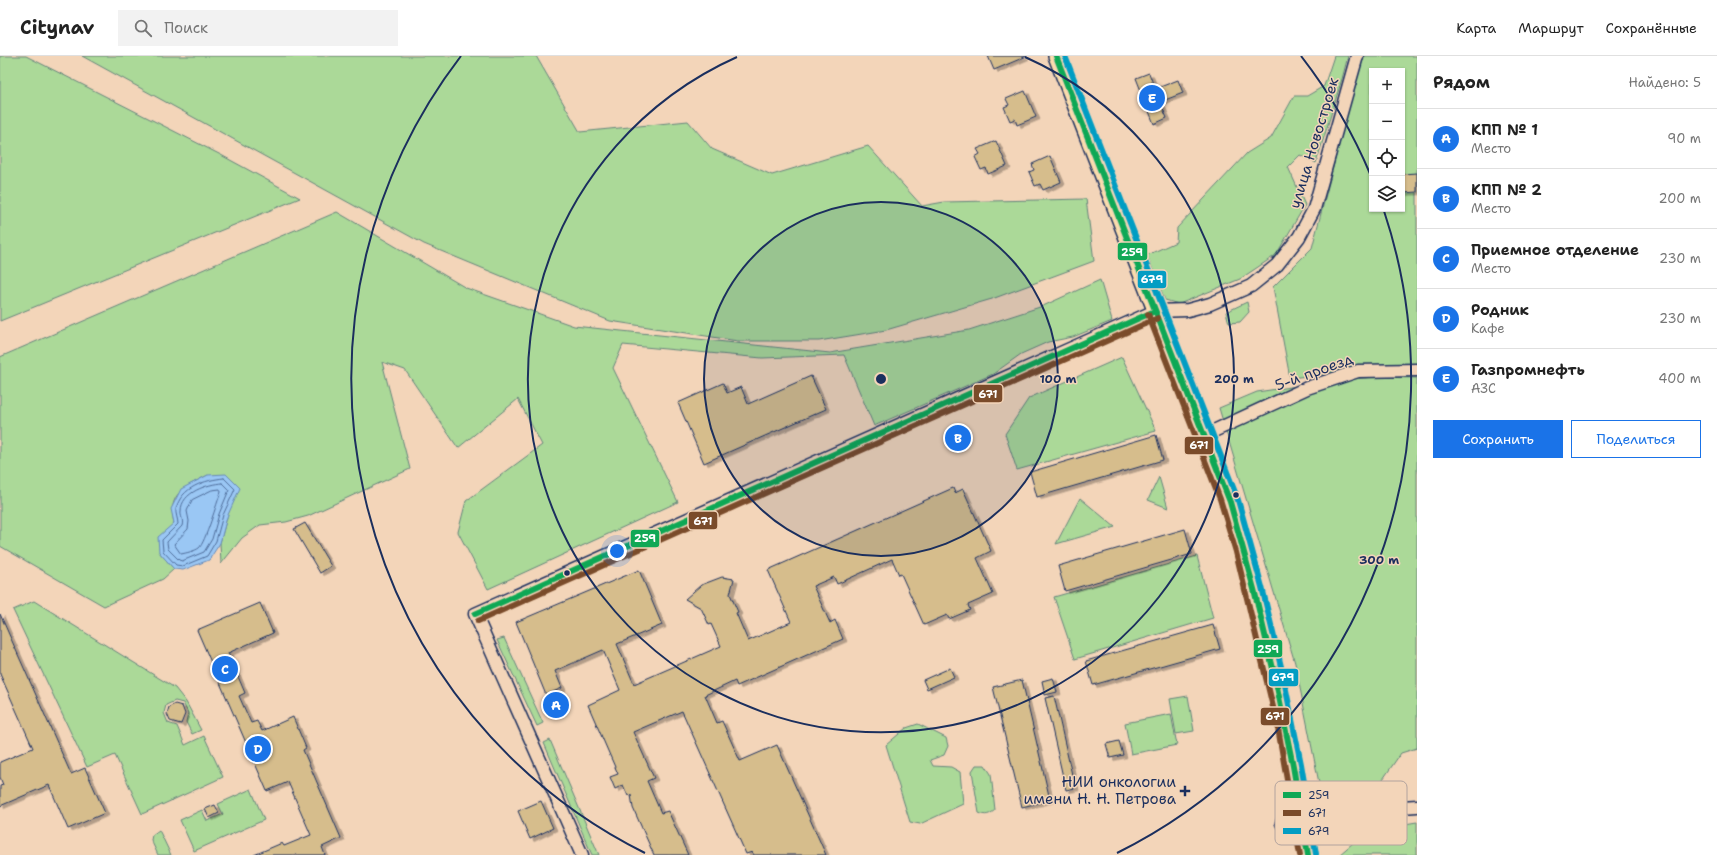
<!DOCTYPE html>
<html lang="ru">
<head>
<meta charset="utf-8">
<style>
  :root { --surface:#fff; --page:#f2f2f2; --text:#222; --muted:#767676; --line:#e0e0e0; --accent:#1a73e8 }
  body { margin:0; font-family:"Shantell Sans",sans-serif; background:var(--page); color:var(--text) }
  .controls { position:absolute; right:12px; top:12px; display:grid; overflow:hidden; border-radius:0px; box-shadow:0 1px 3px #0004 }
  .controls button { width:36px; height:36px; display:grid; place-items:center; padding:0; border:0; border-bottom:1px solid var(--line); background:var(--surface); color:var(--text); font:20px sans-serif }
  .you { position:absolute; left:617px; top:495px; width:14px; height:14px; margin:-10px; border:3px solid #fff; border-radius:50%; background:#1a73e8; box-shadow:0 0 0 6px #1a73e833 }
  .badge { display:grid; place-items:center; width:26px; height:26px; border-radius:50%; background:var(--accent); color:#fff; font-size:13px; font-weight:700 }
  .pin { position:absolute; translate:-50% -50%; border:2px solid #fff; box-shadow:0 1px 4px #0006 }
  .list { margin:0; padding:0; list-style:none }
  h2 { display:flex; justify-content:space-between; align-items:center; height:52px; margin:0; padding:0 16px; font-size:17px }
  h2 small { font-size:13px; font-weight:400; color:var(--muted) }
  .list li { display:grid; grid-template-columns:26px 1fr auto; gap:12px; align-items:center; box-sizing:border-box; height:60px; padding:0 16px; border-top:1px solid var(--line) }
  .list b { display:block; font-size:15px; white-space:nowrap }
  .list p { margin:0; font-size:13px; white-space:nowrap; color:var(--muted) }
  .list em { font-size:13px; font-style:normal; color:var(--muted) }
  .actions { display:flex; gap:8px; padding:12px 16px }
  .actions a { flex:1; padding:9px 0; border:1px solid var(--accent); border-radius:0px; text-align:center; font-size:14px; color:var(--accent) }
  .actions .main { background:var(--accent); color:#fff }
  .icon { flex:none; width:22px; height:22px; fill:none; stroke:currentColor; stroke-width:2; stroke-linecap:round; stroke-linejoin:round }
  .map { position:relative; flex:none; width:1417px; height:799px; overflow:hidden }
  header { display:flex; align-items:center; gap:24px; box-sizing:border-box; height:56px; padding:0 20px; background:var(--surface); border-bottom:1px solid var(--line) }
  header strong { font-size:19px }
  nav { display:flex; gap:22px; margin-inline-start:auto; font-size:14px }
  .search { width:280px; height:36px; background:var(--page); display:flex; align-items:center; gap:10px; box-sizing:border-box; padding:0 14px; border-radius:0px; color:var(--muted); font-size:15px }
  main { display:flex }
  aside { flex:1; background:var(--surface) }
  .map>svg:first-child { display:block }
  .green { fill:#abd998; stroke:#63847b; fill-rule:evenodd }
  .water { fill:#9ac7f4; stroke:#678ab8 }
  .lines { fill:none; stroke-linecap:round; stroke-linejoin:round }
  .shore { stroke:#4e6c9a; stroke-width:1 }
  .building { fill:#d6bd8c; stroke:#1b2f5e; filter:url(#shadow) }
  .minor-casing { stroke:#1b2f5e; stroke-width:15 }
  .major-casing { stroke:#1b2f5e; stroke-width:18 }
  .minor { stroke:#f3d5b9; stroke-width:12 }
  .major { stroke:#fbddab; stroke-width:15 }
  .bus-1-casing { stroke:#f3d5b9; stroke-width:9 }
  .bus-2-casing { stroke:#f3d5b9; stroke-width:9 }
  .bus-3-casing { stroke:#f3d5b9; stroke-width:9 }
  .bus-1 { stroke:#10a855; stroke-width:6 }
  .bus-2 { stroke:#7a4b2a; stroke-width:6 }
  .bus-3 { stroke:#039dc3; stroke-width:6 }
  .ring { fill:none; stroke:#1b2f5e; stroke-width:2 }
  .bus-dot { fill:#1b2f5e; stroke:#f3d5b9; stroke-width:1.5 }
  .labels { text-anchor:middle; stroke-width:3; stroke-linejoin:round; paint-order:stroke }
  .street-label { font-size:15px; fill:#1b2f5e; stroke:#f3d5b9 }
  .poi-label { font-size:15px; fill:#1b2f5e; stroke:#f3d5b9; text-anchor:end }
  .key { fill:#f3d5b9; stroke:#b2a39e; stroke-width:1 }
  .key-label { font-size:11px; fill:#1b2f5e }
  .centre { fill:#1b2f5e; stroke:#f3d5b9; stroke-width:2 }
  .ring-label { font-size:12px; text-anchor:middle; font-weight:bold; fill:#1b2f5e; stroke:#f3d5b9; stroke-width:3; stroke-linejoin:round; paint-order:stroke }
  .line-badge { stroke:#f3d5b9; stroke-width:1.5 }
  .badge-label { font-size:11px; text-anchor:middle; font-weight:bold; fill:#fff }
</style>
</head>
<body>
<header>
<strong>Citynav</strong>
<div class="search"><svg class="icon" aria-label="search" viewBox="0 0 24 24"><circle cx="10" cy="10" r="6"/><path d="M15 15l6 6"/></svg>Поиск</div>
<nav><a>Карта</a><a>Маршрут</a><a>Сохранённые</a></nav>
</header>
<main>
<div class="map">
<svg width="1417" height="799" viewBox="0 0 1417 799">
  <defs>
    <filter id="shadow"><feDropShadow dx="4" dy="2.5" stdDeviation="0" flood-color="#0004"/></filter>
  </defs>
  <rect width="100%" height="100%" fill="#f3d5b9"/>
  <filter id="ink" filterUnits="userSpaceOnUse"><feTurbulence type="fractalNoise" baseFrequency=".025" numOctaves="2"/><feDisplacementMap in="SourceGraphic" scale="8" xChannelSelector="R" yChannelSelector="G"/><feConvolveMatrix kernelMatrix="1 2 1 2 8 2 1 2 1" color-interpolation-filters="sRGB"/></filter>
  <g filter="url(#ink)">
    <path class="green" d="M0 0H26L221 99 300 142 0 265Z
      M82 0H536L580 76 688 65 712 93 772 119 868 90 922 150 944 146 1086 143 1094 205 992 243 886 274 819 285H738L610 265 424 188Z
      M1334 0H1348L1342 23 1316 107 1300 99 1288 111 1305 149 1276 199 1240 223 1179 248 1165 244 1147 199 1176 186 1177 172 1247 97 1271 82 1294 40H1307L1324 30Z
      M1362 0H1417V316L1361 314 1290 322 1273 231 1312 192ZM1372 15H1402V153H1372Z
      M337 156 466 232 574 270 830 297 969 274 1043 250 1100 224 1112 265 1073 281 1048 286 1021 298 993 318 874 370 844 299 762 302 623 289 613 312 678 446 488 533 458 476 466 445 542 389 518 343 458 392 405 314 382 306 410 413 308 460 286 466 260 469 242 482 221 508 220 487 227 461 208 419C185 431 167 437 174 467L159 496 174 513 163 523 104 550 0 490V301Z
      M1247 246 1249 256 1240 266 1229 267 1226 256Z
      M1122 301 1156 375 1017 414 1005 378 1029 342Z
      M1378 321 1417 322V692L1401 697 1381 726 1355 729 1326 737 1319 727 1295 607 1219 352 1257 336 1337 324Z
      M1159 421 1168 452 1148 444Z
      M1080 442 1115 471 1056 488Z
      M1197 500 1213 562 1075 603 1054 541Z
      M34 545 175 632 186 646 201 674 192 678 186 666 188 657 183 647 175 645 166 649 164 657 168 667 177 670 185 689 204 680 223 721 142 758 115 699 87 711 13 554Z
      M504 582 543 667 537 670 497 584Z
      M1188 640 1194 675 1176 678 1170 643Z
      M1171 658 1177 689 1131 698 1125 667Z
      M918 668 946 682 948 690 944 699 930 704 933 710 951 711 960 716 963 748 920 768 910 766 886 689 906 672Z
      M550 684 599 799H592L544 687Z
      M976 709H985L991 718 995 754C989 759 986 760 979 757L972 715Z
      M251 733 264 764 194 795 180 764 202 754 207 765 223 758 218 748Z
      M1417 766V799H1339L1368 774Z
      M159 774 171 799H158L151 784 152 779Z"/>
    <path class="water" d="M226 418 240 432 227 461 220 487 209 504 183 514 174 513 159 496 158 481 174 467 171 453 181 433 208 419Z"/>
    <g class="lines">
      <path class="shore" d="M224 422 235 433 223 459 216 485 207 500 183 510 176 509 163 495 162 484 178 468C178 463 175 457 176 453 181 431 205 424 224 422Z
        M222 427 229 434 219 458 212 483 204 496 182 505 179 504 168 493 167 486 182 470C184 464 180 460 181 455 181 436 208 428 222 427Z
        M212 434 220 433 221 436C217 446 205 487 199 492 195 495 186 497 181 498L174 488 188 473 189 465 187 455 192 444Z"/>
    </g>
    <path class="building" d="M988 0H1027L994 14Z
      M1149 17 1155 33 1178 24 1183 37 1160 46 1167 62 1154 68 1136 22Z
      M1025 35 1036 61 1017 69 1015 63 1010 65 1004 51 1009 49 1006 43Z
      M996 85 1007 110 988 118 986 112 981 114 975 101 980 98 977 93Z
      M1050 100 1061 126 1043 134 1040 128 1035 130 1029 116 1034 114 1032 108Z
      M1417 117V136L1403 137 1402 118Z
      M811 320 826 353 704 407 678 347 723 327 727 337 741 331 748 348Z
      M1156 379 1163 404 1037 441 1030 416Z
      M953 432 955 437 963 433 991 495 977 502 993 538 968 549 970 554 949 563 947 559 924 569 901 518 899 519 892 503 837 528 834 521 813 530 830 567 835 564 843 583 737 630 735 625 705 639 717 667 722 665 740 705 777 689 826 799H754L752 796 746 798 682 655 633 676 654 722 647 725 661 757 668 755 688 799H654L633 752 631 739 628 740 623 729 615 733 610 721 618 718 588 649 620 634 603 594 555 615 562 632 546 639 516 566 639 514 662 569 617 588 634 628 721 590 711 568 709 569 701 552 685 543 701 529 722 521 734 523 730 538 738 556 736 557 748 585 791 566 768 514Z
      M305 467 331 510 320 517 294 473Z
      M1185 473 1192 498 1065 535 1058 510Z
      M260 547 273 577 228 597 245 637 239 640 251 667 257 665 262 675 293 661 306 692 303 694 341 782 322 791 325 799H254L282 787 284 790 311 779 288 726 267 735 197 574Z
      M0 558 71 718 85 712 105 757 68 773 49 729 0 750V730L3 729 0 721V706L33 692 0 618Z
      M1213 569 1220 593 1093 629 1086 605Z
      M950 612 954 621 927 633 923 624Z
      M1053 622 1057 636 1045 639 1042 625Z
      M1022 624 1050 744 1022 751 993 631Z
      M1054 640 1075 732 1066 734 1045 642Z
      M175 648 182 650 185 658 181 668 170 665 167 658 169 651Z
      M1119 685 1123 699 1110 702 1106 688Z
      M541 745 553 772 530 783 518 755Z
      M215 749 219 757 209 762 205 753Z"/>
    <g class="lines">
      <defs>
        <path id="minor" d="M1205 379 1307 332 1358 315 1417 314
          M1282 767 1323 756 1417 750
          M582 799 475 558 1155 255 1188 254 1210 248 1251 230 1277 209 1299 181 1314 153 1357 0"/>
        <path id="major" d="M1056 0 1230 446C1264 561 1291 680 1308 799"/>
      </defs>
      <use href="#minor" class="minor-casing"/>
      <use href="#major" class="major-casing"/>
      <use href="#minor" class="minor"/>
      <use href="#major" class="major"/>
      <defs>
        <path id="bus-1" d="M1056 0 1230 446 1254 533 1275 621 1293 710 1308 799
          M475 558 1155 255"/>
        <path id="bus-2" d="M1148 258 1220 443 1236 496 1278 672 1300 799
          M478 565 1158 262"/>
        <path id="bus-3" d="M1065 0 1238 444 1262 531 1283 619 1301 708 1316 798"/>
      </defs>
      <use href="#bus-1" class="bus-1-casing"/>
      <use href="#bus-2" class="bus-2-casing"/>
      <use href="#bus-3" class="bus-3-casing"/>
      <use href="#bus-1" class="bus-1"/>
      <use href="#bus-2" class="bus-2"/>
      <use href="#bus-3" class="bus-3"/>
    </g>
  </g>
  <circle cx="881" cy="323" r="177" fill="#1b2f5e" fill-opacity=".12"/>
  <g class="ring">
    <circle cx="881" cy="323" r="177"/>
    <path d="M1025 1A353 353 0 1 1 737 1"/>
    <path d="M645 797A530 530 0 0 1 461 0M1301 0A530 530 0 0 1 1371 120M1384 155A530 530 0 0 1 1117 797"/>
  </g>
  <g class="bus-dot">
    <circle cx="1236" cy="439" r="3.5"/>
    <circle cx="567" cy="517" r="3.5"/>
    <path d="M1183 729h4v4h4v4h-4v4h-4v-4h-4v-4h4z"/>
  </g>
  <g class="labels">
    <g class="street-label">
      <text transform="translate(1314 87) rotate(-73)" y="5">улица Новостроек</text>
      <text transform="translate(1314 316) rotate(-20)" y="5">5-й проезд</text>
    </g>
    <g class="poi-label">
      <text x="1176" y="731">НИИ онкологии<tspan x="1176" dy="17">имени Н. Н. Петрова</tspan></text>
    </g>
  </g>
  <rect x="1275" y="725" width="132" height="64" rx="6" class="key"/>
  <rect x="1283" y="736" width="18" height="6" fill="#10a855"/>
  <rect x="1283" y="754" width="18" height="6" fill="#7a4b2a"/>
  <rect x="1283" y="772" width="18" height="6" fill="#039dc3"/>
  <g class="key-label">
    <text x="1308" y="743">259</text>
    <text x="1308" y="761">671</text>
    <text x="1308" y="779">679</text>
  </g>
  <circle cx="881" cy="323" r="6" class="centre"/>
  <g class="ring-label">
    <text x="1058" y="327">100 m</text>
    <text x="1234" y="327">200 m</text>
    <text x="1379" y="508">300 m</text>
  </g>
  <g class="line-badge">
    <rect x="1117" y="186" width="31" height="19" rx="4" fill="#10a855"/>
    <rect x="1137" y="214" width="30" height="19" rx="4" fill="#039dc3"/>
    <rect x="973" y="328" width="30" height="19" rx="4" fill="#7a4b2a"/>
    <rect x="1184" y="380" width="30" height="19" rx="4" fill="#7a4b2a"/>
    <rect x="688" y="455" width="30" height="19" rx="4" fill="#7a4b2a"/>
    <rect x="630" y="473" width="30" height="19" rx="4" fill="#10a855"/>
    <rect x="1253" y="583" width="30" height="19" rx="4" fill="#10a855"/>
    <rect x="1268" y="612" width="31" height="19" rx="4" fill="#039dc3"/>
    <rect x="1260" y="651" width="30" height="19" rx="4" fill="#7a4b2a"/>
  </g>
  <g class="badge-label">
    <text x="1132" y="200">259</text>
    <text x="1152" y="227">679</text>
    <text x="988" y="342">671</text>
    <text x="1199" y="393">671</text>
    <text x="703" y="469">671</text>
    <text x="645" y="486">259</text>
    <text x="1268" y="597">259</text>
    <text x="1283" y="625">679</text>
    <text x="1275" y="664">671</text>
  </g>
</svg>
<div class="controls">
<button>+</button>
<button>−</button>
<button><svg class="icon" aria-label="locate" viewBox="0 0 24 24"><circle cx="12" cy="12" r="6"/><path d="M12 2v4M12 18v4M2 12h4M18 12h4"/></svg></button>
<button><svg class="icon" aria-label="layers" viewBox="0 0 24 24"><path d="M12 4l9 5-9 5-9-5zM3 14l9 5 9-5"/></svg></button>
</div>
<div class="you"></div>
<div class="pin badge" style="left:556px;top:649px">A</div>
<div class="pin badge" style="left:958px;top:382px">B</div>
<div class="pin badge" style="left:225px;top:613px">C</div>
<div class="pin badge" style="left:258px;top:693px">D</div>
<div class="pin badge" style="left:1152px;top:42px">E</div>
</div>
<aside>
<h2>Рядом<small>Найдено: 5</small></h2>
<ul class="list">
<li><span class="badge">A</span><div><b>КПП № 1</b><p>Место</p></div><em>90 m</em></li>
<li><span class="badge">B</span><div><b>КПП № 2</b><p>Место</p></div><em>200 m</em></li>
<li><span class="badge">C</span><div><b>Приемное отделение</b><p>Место</p></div><em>230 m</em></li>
<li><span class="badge">D</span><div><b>Родник</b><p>Кафе</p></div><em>230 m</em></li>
<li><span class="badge">E</span><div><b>Газпромнефть</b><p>АЗС</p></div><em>400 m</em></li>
</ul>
<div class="actions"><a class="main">Сохранить</a><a>Поделиться</a></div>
</aside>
</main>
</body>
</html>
